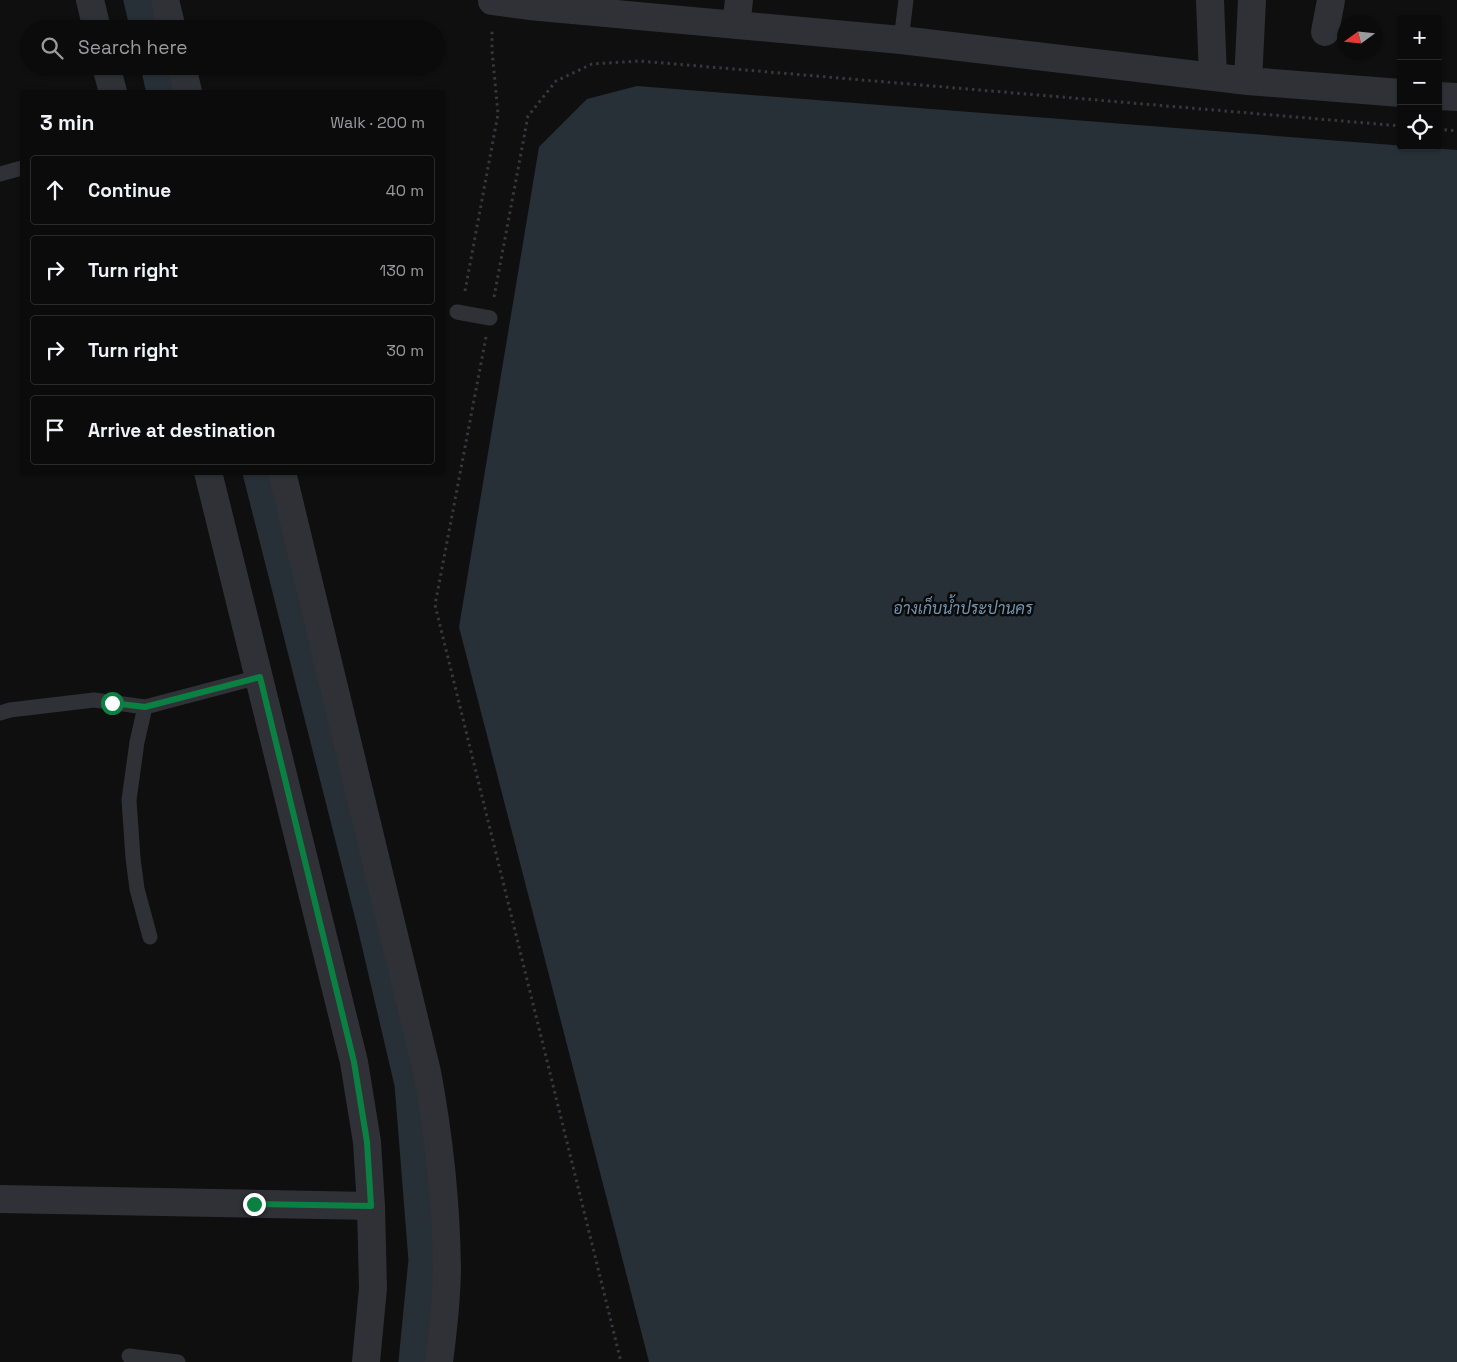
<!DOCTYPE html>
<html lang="en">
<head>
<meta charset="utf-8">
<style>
  :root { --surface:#0b0b0c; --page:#141415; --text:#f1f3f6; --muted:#9a9b9d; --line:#2b2b2d }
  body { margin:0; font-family:"Space Grotesk",Sarabun,sans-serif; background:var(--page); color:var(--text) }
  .controls { position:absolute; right:15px; top:15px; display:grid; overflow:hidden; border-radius:5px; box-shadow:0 1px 4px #0004 }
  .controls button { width:45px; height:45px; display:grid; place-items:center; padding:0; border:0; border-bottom:1px solid var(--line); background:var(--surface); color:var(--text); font:25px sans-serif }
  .compass { position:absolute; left:1337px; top:15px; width:45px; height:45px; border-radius:50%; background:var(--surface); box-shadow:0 1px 4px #0004; rotate:255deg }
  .stop { position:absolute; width:15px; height:15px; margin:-11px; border:4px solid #0b8043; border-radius:50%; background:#fff }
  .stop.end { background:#0b8043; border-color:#fff; box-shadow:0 1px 5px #0008 }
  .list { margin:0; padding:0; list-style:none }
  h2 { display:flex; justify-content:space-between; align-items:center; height:65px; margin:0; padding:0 20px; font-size:21px }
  h2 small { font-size:16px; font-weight:400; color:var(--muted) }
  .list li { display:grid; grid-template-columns:32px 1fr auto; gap:15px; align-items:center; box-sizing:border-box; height:70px; margin:0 10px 10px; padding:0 10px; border:1px solid var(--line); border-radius:5px }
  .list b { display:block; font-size:19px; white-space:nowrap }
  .list em { font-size:16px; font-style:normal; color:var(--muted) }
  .icon { flex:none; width:28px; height:28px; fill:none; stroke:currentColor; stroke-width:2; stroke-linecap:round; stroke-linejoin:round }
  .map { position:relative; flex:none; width:1457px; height:1362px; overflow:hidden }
  .search { position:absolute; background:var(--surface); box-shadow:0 1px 4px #0004; left:20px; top:20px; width:425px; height:55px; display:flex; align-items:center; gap:12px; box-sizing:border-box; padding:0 18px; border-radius:28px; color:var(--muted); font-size:19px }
  .panel { position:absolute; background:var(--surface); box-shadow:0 1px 4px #0004; left:20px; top:90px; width:425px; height:385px; border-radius:5px }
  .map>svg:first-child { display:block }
  .water { fill:#273036 }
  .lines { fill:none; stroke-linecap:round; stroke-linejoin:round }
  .canal { stroke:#273036; stroke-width:29 }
  .path { stroke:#36383d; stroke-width:3; stroke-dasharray:2.5 4; stroke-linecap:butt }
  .lane { stroke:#303136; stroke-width:15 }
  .street { stroke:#303136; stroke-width:28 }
  .route { stroke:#0b8043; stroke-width:6 }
  .labels { text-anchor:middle; stroke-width:5; stroke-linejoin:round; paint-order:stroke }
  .water-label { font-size:16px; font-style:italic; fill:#7395b0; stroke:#0a0a0b }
</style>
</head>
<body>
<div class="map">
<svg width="1457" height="1362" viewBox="0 0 1457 1362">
  <rect width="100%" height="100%" fill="#0f0f10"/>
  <path class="water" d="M637 86 1457 150V1362H649L459 627 539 147 587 99Z"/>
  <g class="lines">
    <path class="canal" d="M138 0 145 29
      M155 66 161 92
      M257 472 372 926 409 1084 423 1260 413 1362"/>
    <path class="path" d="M1438 129 1457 131
      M465 291 498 114 492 50V28
      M494 297 528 116 556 81 592 64 640 61 1401 126
      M486 337 435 605 621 1362"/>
    <path class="lane" d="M901 40 906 0
      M0 174 22 168
      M457 312 490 318
      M145 707 137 742 129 800 133 858 137 889 150 937
      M0 713 10 710 94 700 145 707 259 677
      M129 1356 178 1362"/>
    <path class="street" d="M90 0 97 29
      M165 0 172 29
      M492 0V1L529 6 901 40 1248 81 1401 93
      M1210 0 1213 77
      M736 25 739 0
      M1325 32 1331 0
      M106 66 113 92
      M182 66 188 92
      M1248 81 1252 0
      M1438 96 1457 97
      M208 472 354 1062 367 1142 371 1206 373 1288 366 1362
      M282 472 427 1072C439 1136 446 1202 447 1267 447 1298 443 1331 439 1362
      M0 1199 371 1206"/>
  </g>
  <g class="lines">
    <path class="route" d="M112 703 145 707 260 677 354 1062 367 1142 371 1206 254 1204"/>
  </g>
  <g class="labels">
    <g class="water-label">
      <text x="963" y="614">อ่างเก็บน้ำประปานคร</text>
    </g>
  </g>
</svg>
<div class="controls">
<button>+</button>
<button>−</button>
<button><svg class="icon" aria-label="locate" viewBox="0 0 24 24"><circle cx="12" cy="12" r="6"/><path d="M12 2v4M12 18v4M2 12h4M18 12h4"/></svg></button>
</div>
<svg class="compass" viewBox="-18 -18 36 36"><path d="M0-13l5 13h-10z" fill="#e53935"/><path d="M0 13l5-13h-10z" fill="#9a9b9d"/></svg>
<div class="stop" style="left:112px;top:703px"></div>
<div class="stop end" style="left:254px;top:1204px"></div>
<div class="search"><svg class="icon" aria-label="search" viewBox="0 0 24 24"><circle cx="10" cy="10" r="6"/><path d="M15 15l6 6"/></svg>Search here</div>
<section class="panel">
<h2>3 min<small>Walk · 200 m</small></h2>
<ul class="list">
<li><svg class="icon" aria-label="ahead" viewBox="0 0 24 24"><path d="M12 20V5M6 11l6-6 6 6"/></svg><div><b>Continue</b></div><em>40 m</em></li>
<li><svg class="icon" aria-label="right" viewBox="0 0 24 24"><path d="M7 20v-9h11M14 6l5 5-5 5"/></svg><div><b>Turn right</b></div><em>130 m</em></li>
<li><svg class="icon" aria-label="right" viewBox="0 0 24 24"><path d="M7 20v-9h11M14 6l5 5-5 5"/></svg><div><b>Turn right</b></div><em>30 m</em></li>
<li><svg class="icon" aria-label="arrive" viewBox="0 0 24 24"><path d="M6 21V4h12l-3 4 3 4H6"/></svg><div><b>Arrive at destination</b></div></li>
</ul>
</section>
</div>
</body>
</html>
